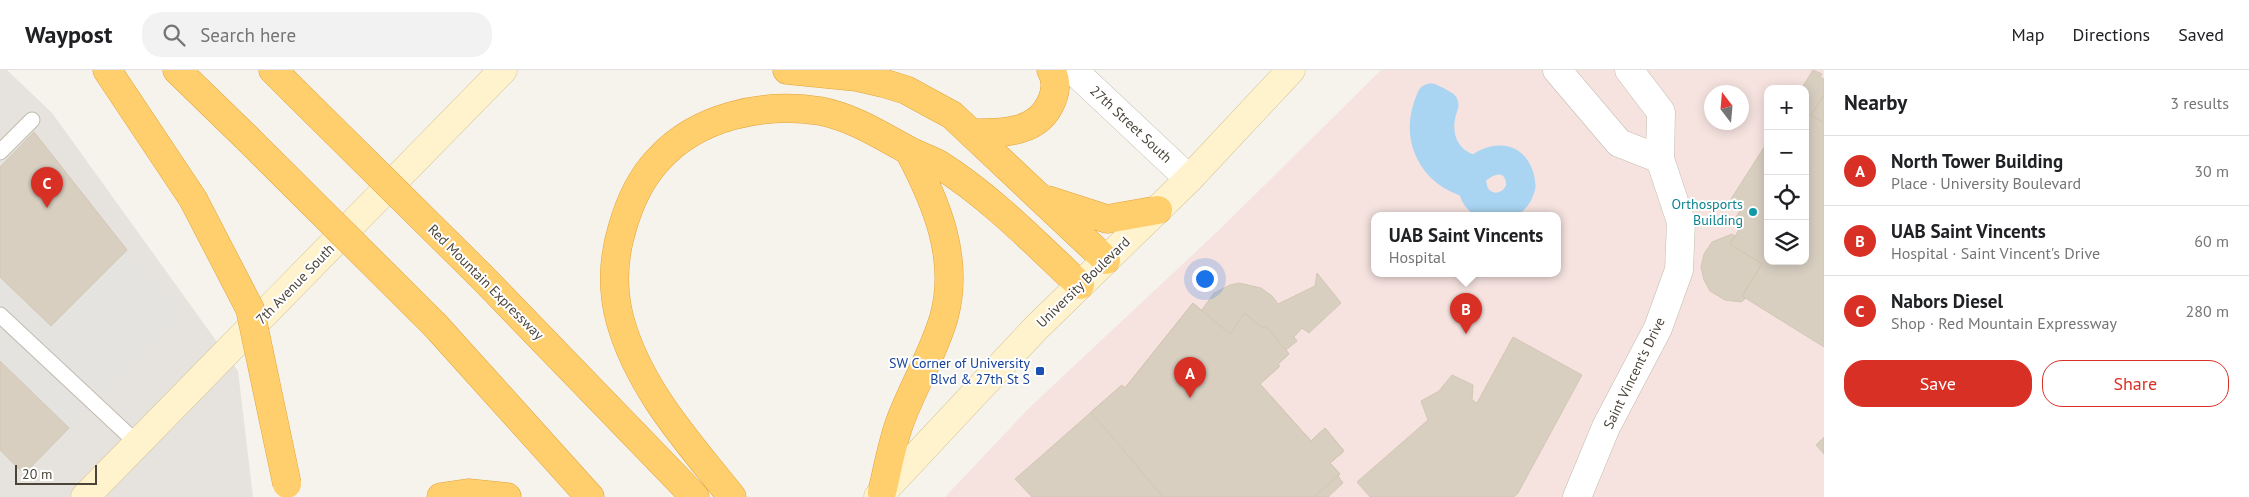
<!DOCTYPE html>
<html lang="en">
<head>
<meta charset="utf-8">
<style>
  :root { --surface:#fff; --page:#f2f2f2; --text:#202124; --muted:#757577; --line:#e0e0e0; --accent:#d93025 }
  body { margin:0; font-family:"PT Sans",sans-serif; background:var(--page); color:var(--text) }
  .controls { position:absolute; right:15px; top:15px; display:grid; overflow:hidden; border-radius:10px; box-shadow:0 2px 12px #0003 }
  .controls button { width:45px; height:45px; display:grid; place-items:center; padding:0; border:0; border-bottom:1px solid var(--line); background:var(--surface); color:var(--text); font:25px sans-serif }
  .compass { position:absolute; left:1704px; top:15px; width:45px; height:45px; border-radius:50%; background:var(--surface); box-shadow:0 2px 12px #0003; rotate:344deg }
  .scale { position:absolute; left:15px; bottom:12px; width:82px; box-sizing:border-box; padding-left:5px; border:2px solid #4b4439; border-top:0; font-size:14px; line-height:18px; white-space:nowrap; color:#4b4439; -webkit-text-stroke:4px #fff; paint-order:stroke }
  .you { position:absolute; left:1204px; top:208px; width:18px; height:18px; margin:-12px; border:4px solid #fff; border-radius:50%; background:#1a73e8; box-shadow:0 0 0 8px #1a73e833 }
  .badge { display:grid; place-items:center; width:32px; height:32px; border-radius:50%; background:var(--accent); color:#fff; font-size:16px; font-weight:700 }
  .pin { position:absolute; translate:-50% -41px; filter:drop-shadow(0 1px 2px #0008) }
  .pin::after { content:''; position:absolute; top:26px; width:18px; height:15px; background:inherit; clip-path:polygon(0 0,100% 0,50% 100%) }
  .popup { position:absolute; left:1371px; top:142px; width:190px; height:65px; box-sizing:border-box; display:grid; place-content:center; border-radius:10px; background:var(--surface); filter:drop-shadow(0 1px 4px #0005); font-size:16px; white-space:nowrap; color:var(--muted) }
  .popup b { font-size:19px; color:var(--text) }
  .popup::after { content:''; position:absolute; left:50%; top:100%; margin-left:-10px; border:10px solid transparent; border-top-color:var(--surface) }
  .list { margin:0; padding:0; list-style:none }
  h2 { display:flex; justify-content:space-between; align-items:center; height:65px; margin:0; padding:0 20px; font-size:21px }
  h2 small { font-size:16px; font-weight:400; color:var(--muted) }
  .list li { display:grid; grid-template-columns:32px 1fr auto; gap:15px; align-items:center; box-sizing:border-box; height:70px; padding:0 20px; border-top:1px solid var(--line) }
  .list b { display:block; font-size:19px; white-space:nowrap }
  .list p { margin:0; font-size:16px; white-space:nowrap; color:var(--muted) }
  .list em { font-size:16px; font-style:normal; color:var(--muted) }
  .actions { display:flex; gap:10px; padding:15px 20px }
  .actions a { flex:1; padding:11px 0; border:1px solid var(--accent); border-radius:20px; text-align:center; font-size:18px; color:var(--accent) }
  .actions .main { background:var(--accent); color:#fff }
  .icon { flex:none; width:28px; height:28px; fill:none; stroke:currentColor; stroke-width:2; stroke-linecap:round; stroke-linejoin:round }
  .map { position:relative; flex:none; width:1824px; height:427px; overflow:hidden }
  header { display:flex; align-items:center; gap:30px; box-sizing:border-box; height:70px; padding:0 25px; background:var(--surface); border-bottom:1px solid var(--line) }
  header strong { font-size:24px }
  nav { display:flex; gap:28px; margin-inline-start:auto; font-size:18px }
  .search { width:350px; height:45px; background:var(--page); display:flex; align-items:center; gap:12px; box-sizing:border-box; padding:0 18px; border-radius:20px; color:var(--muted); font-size:19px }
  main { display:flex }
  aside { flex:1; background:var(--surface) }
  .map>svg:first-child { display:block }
  .industrial { fill:#e6e2dd }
  .medical { fill:#f6e3e0; fill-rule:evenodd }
  .parking { fill:#e5e3e0 }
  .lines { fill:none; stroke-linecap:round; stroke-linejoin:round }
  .canal { stroke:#a9d4f2; stroke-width:29 }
  .building { fill:#d8cfc1; stroke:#d3c7b4 }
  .lane-casing { stroke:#c2bbae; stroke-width:17 }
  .street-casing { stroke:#c2bbae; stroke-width:29 }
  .secondary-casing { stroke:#d6c79b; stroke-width:29 }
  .highway-casing { stroke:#e0a43c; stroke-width:29 }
  .lane { stroke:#fff; stroke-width:15 }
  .street { stroke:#fff; stroke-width:28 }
  .secondary { stroke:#fff3cd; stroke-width:28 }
  .highway { stroke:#ffcf6e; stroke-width:28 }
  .highway-bridge-casing { stroke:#e0a43c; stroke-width:29; stroke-linecap:butt }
  .highway-bridge { stroke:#ffcf6e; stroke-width:28 }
  .culture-dot { fill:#0f9aa8; stroke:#fff; stroke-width:2 }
  .transit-dot { fill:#1a4fb4; stroke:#fff; stroke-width:2 }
  .labels { text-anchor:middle; stroke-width:4; stroke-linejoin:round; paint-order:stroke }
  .street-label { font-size:14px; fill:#4b4439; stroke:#fff }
  .culture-label { font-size:14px; fill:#0d838f; stroke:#fff; text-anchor:end }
  .transit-label { font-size:14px; fill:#164399; stroke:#fff; text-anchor:end }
</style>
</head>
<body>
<header>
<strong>Waypost</strong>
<div class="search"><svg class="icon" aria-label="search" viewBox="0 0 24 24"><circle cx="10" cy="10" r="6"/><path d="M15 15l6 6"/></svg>Search here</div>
<nav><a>Map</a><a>Directions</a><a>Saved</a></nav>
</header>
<main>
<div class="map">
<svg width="1824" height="427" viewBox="0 0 1824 427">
  <rect width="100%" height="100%" fill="#f6f3ec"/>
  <path class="industrial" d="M0 0H7L52 43 238 301 253 427H0Z"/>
  <path class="medical" d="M1381 0H1824V427H945L1029 338 1218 161ZM1768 19H1805V191H1768ZM1712 22H1742V52H1712ZM1375 145H1557V203H1375Z"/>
  <path class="parking" d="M127 180 189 240 69 358 0 291V207L51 256Z"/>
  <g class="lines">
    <path class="canal" d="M1431 28C1414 67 1431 103 1472 114 1475 144 1514 145 1521 116 1519 87 1496 83 1476 100 1444 94 1433 64 1444 35L1435 30"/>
  </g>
  <path class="building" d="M1813 0 1822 4 1820 7 1824 9V25L1811 45 1824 53V277L1742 226 1762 194 1730 174 1744 152 1736 147 1742 137 1731 129 1768 71V191H1805V19H1801Z
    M1824 25V53L1811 45Z
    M34 62 127 180 51 256 0 207V97Z
    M1732 164 1735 166 1730 174 1762 194 1742 226 1746 228 1741 232 1725 230 1710 221 1704 210 1701 197 1704 184 1712 172Z
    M1317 203 1341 233 1309 263 1302 258 1294 267 1297 271 1286 280 1289 284 1278 294 1280 296 1260 314 1311 371 1325 358 1344 381 1330 393 1340 404 1338 406 1343 413 1328 427H1032L1015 409 1122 315 1125 318 1193 233 1201 241 1214 223 1230 215 1239 213 1261 218 1272 226 1278 234 1315 216Z
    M1193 233 1230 264 1244 243 1263 258 1266 256 1289 284 1278 294 1280 296 1260 314 1311 371 1325 358 1344 381 1330 393 1340 404 1314 427H1163L1091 342 1122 315 1125 318Z
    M1513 267 1582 305 1518 423 1514 427H1370L1357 412 1428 350 1421 331 1439 321 1452 305 1473 315 1472 330 1477 333Z
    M0 291 69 358 24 404 0 380Z
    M1824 367V384L1816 375Z"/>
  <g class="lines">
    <defs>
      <path id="lane" d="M0 82 32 50
        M0 245 138 374"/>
      <path id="street" d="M1073 0 1189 109
        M1557 0 1619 73 1660 89
        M1577 427 1606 357 1658 258 1679 200 1681 152 1660 89 1661 42 1629 0"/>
      <path id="secondary" d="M85 427 503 0
        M878 427 1035 259 1189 109 1291 0"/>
      <path id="highway" d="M107 0 193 129
        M177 0 248 69
        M273 0 294 21
        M787 0 857 7 883 13 906 20 952 45 1106 190
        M972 63C1002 63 1039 64 1052 30 1056 20 1057 10 1051 0
        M1048 130 1107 149 1158 140
        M482 207 695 427
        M435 255 590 427
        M882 422C888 398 892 372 901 349 914 315 934 282 944 247 960 188 936 132 909 81
        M441 427 468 423 507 427
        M732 427C689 373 639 319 620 250 612 220 613 189 622 159 629 134 640 109 658 90 697 46 764 32 820 41 852 47 880 65 908 80 918 86 930 89 940 95 992 128 1035 173 1080 215"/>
    </defs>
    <use href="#lane" class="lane-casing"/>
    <use href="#street" class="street-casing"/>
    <use href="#secondary" class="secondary-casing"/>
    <use href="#highway" class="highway-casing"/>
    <use href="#lane" class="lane"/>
    <use href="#street" class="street"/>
    <use href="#secondary" class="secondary"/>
    <use href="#highway" class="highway"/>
    <defs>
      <path id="highway-bridge" d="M294 21 482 207
        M248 69 435 255
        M193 129 250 239 287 414"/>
    </defs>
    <use href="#highway-bridge" class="highway-bridge-casing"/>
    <use href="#highway-bridge" class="highway-bridge"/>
  </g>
  <circle class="culture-dot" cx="1753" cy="142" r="5"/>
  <rect class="transit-dot" x="1035" y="296" width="10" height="10" rx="2.5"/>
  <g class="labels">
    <g class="street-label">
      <text transform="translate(1131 54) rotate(43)" y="5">27th Street South</text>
      <text transform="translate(486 212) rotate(45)" y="5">Red Mountain Expressway</text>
      <text transform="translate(1083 212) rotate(-44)" y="5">University Boulevard</text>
      <text transform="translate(295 214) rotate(-46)" y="5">7th Avenue South</text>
      <text transform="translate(1634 303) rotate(-64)" y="5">Saint Vincent's Drive</text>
    </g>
    <g class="culture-label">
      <text x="1743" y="139">Orthosports<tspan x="1743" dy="16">Building</tspan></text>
    </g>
    <g class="transit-label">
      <text x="1030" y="298">SW Corner of University<tspan x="1030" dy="16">Blvd &amp; 27th St S</tspan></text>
    </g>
  </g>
</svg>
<div class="controls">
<button>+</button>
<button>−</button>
<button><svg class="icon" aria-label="locate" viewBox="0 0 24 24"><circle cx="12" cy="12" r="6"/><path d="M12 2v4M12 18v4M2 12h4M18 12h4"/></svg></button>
<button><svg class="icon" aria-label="layers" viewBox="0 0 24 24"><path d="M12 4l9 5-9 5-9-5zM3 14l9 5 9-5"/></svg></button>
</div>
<svg class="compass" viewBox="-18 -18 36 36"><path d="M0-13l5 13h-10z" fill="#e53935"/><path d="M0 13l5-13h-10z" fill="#757577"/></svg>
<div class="scale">20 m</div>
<div class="you"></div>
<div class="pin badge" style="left:1190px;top:328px">A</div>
<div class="pin badge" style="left:1466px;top:264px">B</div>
<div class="popup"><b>UAB Saint Vincents</b>Hospital</div>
<div class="pin badge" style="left:47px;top:138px">C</div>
</div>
<aside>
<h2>Nearby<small>3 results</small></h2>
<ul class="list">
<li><span class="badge">A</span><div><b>North Tower Building</b><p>Place · University Boulevard</p></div><em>30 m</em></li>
<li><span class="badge">B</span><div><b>UAB Saint Vincents</b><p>Hospital · Saint Vincent's Drive</p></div><em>60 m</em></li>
<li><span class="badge">C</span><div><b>Nabors Diesel</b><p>Shop · Red Mountain Expressway</p></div><em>280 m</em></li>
</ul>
<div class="actions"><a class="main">Save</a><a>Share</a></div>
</aside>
</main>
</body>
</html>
